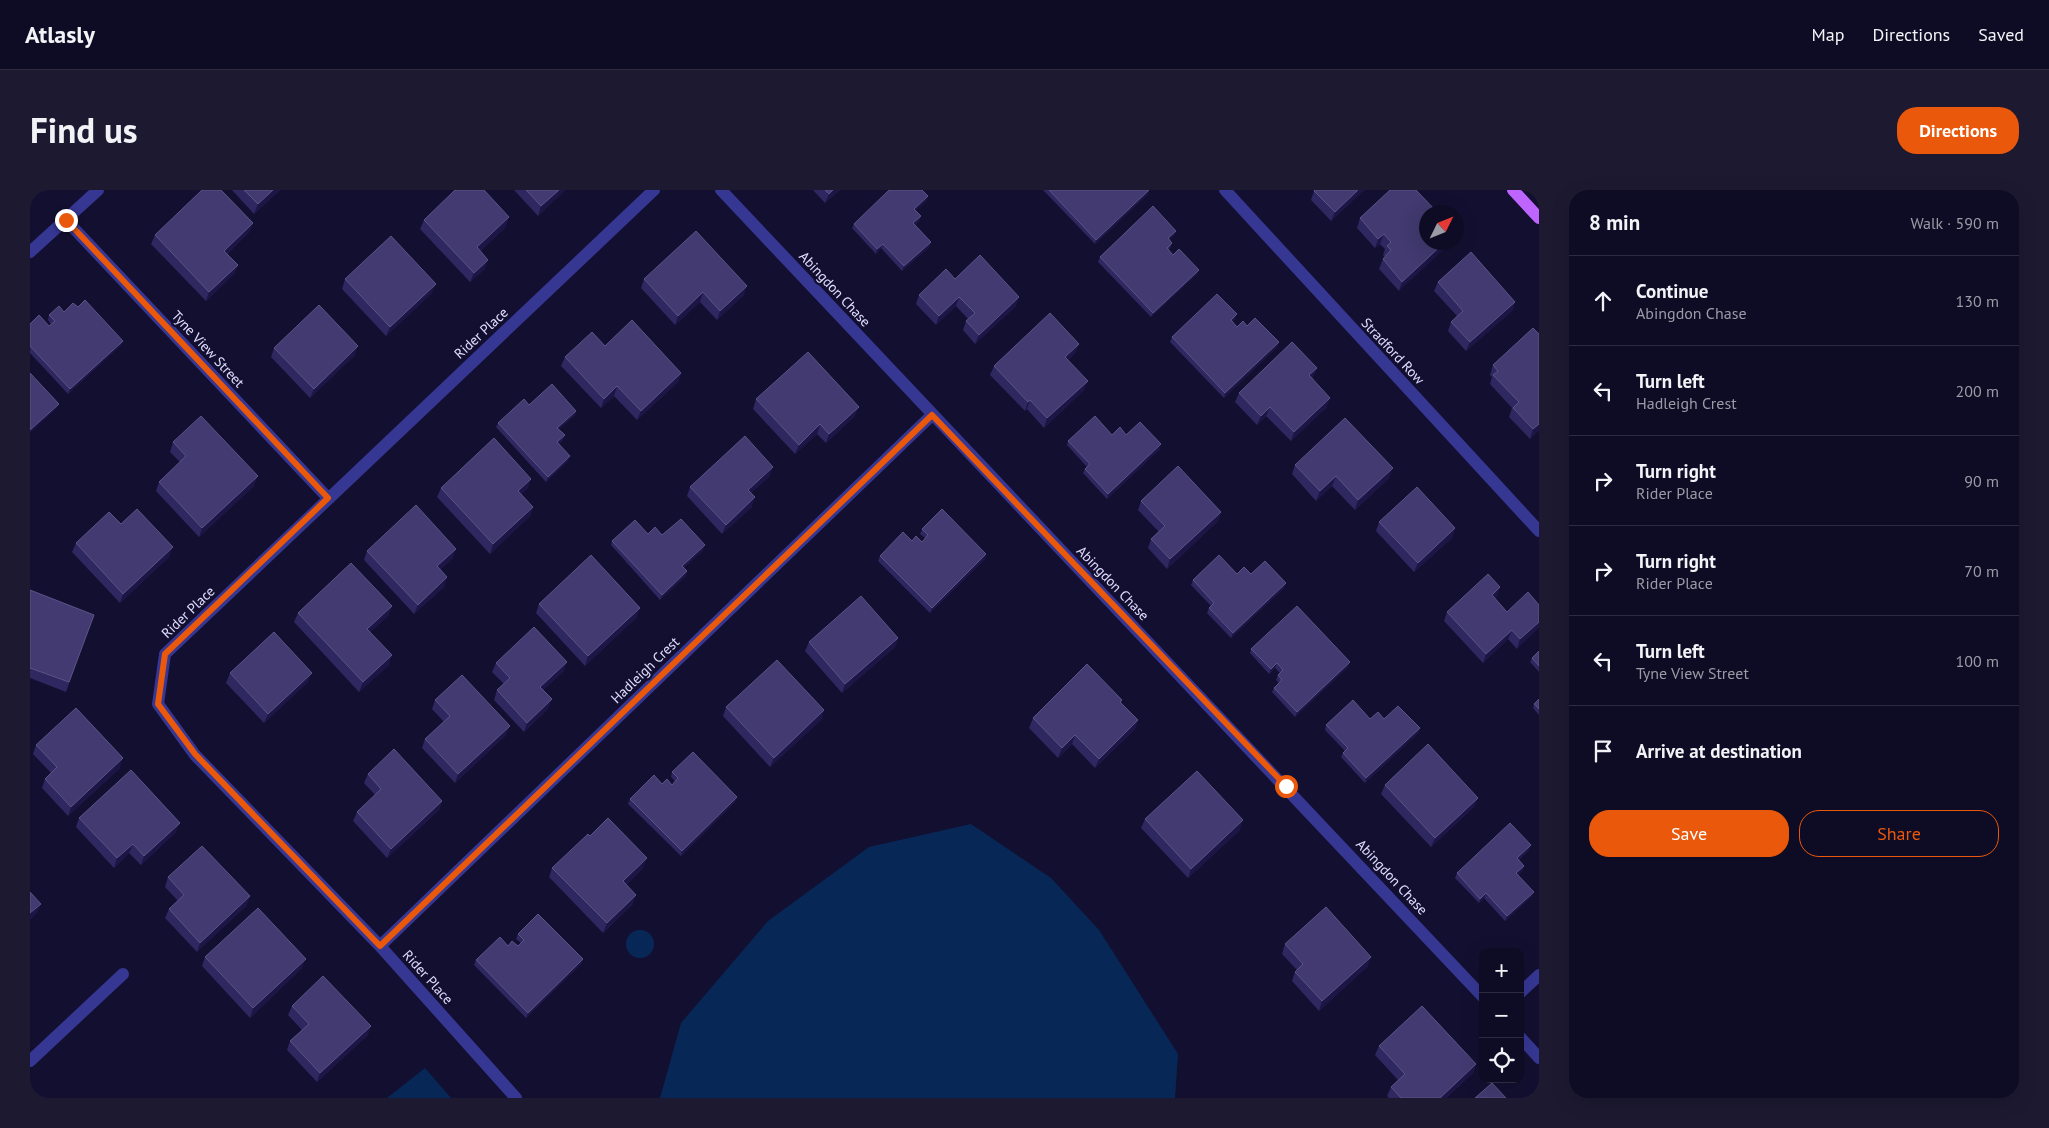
<!DOCTYPE html>
<html lang="en">
<head>
<meta charset="utf-8">
<style>
  :root { --surface:#0e0b24; --page:#1c1931; --text:#f1f3f6; --muted:#9b9ba6; --line:#2e2b41; --accent:#ea580c }
  body { margin:0; font-family:"PT Sans",sans-serif; background:var(--page); color:var(--text) }
  .controls { position:absolute; right:15px; bottom:15px; display:grid; overflow:hidden; border-radius:10px; box-shadow:0 5px 20px #0002 }
  .controls button { width:45px; height:45px; display:grid; place-items:center; padding:0; border:0; border-bottom:1px solid var(--line); background:var(--surface); color:var(--text); font:25px sans-serif }
  .compass { position:absolute; left:1389px; top:15px; width:45px; height:45px; border-radius:50%; background:var(--surface); box-shadow:0 5px 20px #0002; rotate:47deg }
  .stop { position:absolute; width:15px; height:15px; margin:-11px; border:4px solid #ea580c; border-radius:50%; background:#fff }
  .stop.end { background:#ea580c; border-color:#fff; box-shadow:0 1px 5px #0008 }
  .list { margin:0; padding:0; list-style:none }
  h2 { display:flex; justify-content:space-between; align-items:center; height:65px; margin:0; padding:0 20px; font-size:21px }
  h2 small { font-size:16px; font-weight:400; color:var(--muted) }
  .list li { display:grid; grid-template-columns:32px 1fr auto; gap:15px; align-items:center; box-sizing:border-box; height:90px; padding:0 20px; border-top:1px solid var(--line) }
  .list b { display:block; font-size:19px; white-space:nowrap }
  .list p { margin:0; font-size:16px; white-space:nowrap; color:var(--muted) }
  .list em { font-size:16px; font-style:normal; color:var(--muted) }
  .actions { display:flex; gap:10px; padding:15px 20px }
  .actions a { flex:1; padding:11px 0; border:1px solid var(--accent); border-radius:20px; text-align:center; font-size:18px; color:var(--accent) }
  .actions .main { background:var(--accent); color:#fff }
  .icon { flex:none; width:28px; height:28px; fill:none; stroke:currentColor; stroke-width:2; stroke-linecap:round; stroke-linejoin:round }
  .map { position:relative; flex:none; width:1509px; height:908px; overflow:hidden; border-radius:20px }
  header { display:flex; align-items:center; gap:30px; box-sizing:border-box; height:70px; padding:0 25px; background:var(--surface); border-bottom:1px solid var(--line) }
  header strong { font-size:24px }
  nav { display:flex; gap:28px; margin-inline-start:auto; font-size:18px }
  .intro { display:flex; align-items:center; justify-content:space-between; box-sizing:border-box; height:120px; padding:0 30px }
  h1 { margin:0; font-size:35px }
  .button { padding:12px 22px; border-radius:20px; background:var(--accent); color:#fff; font-size:18px; font-weight:700 }
  main { display:flex; gap:30px; padding:0 30px }
  aside { flex:1; background:var(--surface); border-radius:20px; box-shadow:0 5px 20px #0002 }
  .map>svg:first-child { display:block }
  .water { fill:#072856 }
  .lines { fill:none; stroke-linecap:round; stroke-linejoin:round }
  .minor { stroke:#363793; stroke-width:12 }
  .primary { stroke:#be65ff; stroke-width:12 }
  .wall { fill:#2f275f }
  .shaded-wall { fill:#1c1545 }
  .building { fill:#423a70; stroke:#5b5487 }
  .route { stroke:#ea580c; stroke-width:6 }
  .labels { text-anchor:middle; stroke-width:5; stroke-linejoin:round; paint-order:stroke }
  .street-label { font-size:14px; fill:#e0deff; stroke:#130f30 }
</style>
</head>
<body>
<header>
<strong>Atlasly</strong>
<nav><a>Map</a><a>Directions</a><a>Saved</a></nav>
</header>
<div class="intro"><h1>Find us</h1><a class="button">Directions</a></div>
<main>
<div class="map">
<svg width="1509" height="908" viewBox="0 0 1509 908">
  <rect width="100%" height="100%" fill="#130f30"/>
  <path class="water" d="M941 634 1021 688 1069 740 1148 864 1145 908H630L651 833 738 731 839 657Z
    M596 754a14 14 0 1 1 28 0a14 14 0 1 1-28 0Z
    M395 878 421 908H357Z"/>
  <g class="lines">
    <path class="minor" d="M691 0C944 270 1200 537 1453 807
      M1195 0 1509 341
      M36 30 298 308
      M0 62 68 0
      M350 756 902 225
      M1490 803 1509 785
      M1490 847 1509 868
      M0 871 93 784
      M486 908 350 756 165 565 128 514 135 464 624 0"/>
    <path class="primary" d="M1483 0 1509 28"/>
  </g>
  <path class="wall" d="M202 0H250L224 24Z
    M484 0H535L508 26Z
    M783 0H810L795 13Z
    M1013 0H1119L1118 4 1065 54Z
    M1283 0H1334L1301 31 1281 10 1284 1Z
    M898 6 896 11 885 21 891 26 889 31 885 35 901 52 899 57 872 81 851 58 846 64 822 38 824 34Z
    M1330 28 1396 52 1369 101 1349 79 1353 69 1355 67 1353 65 1355 59 1350 54 1345 58 1327 38Z
    M394 30 476 37 450 61 455 79 440 92 390 39Z
    M223 33 219 42 197 64 208 75 204 84 176 111 121 54 125 45Z
    M1146 41 1144 45 1139 50 1142 53 1140 58 1138 60 1143 65 1167 84 1121 127 1068 72 1070 67Z
    M315 89 402 103 356 146 312 99Z
    M614 89 714 105 687 130 670 112 645 135 611 98Z
    M925 89 986 116 945 154 933 140 936 131 938 129 926 116 906 135 886 114 889 105Z
    M1408 92 1485 112 1482 121 1436 161 1418 141 1421 132 1427 126 1404 101Z
    M48 117 93 151 91 155 38 204 0 163V134L19 136 21 134 18 130 19 125Z
    M1205 129 1202 132 1207 137 1217 136 1249 152 1247 157 1194 208 1140 152 1142 147Z
    M1503 138 1509 240 1500 249 1479 227 1482 218 1460 194 1462 187 1460 185 1463 175Z
    M1049 154 1045 163 1038 170 1054 200 1014 238 997 219 995 221 960 185 964 176Z
    M575 156 651 183 648 192 607 230 584 206 571 218 531 176 535 167Z
    M244 158 325 165 280 208 241 167Z
    M1287 178 1283 187 1282 188 1297 217 1261 251 1236 226 1227 235 1205 212 1209 203Z
    M726 209 825 226 796 253 787 244 765 264 723 219Z
    M499 215 546 221 545 225 529 239 535 245 533 250 529 254 538 271 516 292 466 237 468 233Z
    M1082 245H1096L1130 259 1077 309 1053 283 1055 279 1057 277 1037 255 1038 251Z
    M143 252 224 296 169 347 126 301 129 292 150 272 140 262Z
    M1265 275 1359 288 1325 320 1302 296 1286 311 1262 284Z
    M740 286 721 303 722 317 692 344 657 306 660 297Z
    M411 298H498L491 304 503 317 500 326 460 364 407 307Z
    M1111 311 1191 322 1188 331 1137 379 1118 358 1121 349 1129 342 1108 320Z
    M1349 332 1425 338 1422 348 1384 382 1346 341Z
    M91 334 139 367 90 413 42 362 46 353Z
    M892 339 956 364 955 369 900 423 848 371 850 366 882 351 892 352 895 348 890 344Z
    M618 344 632 345 673 360 654 378 657 381 656 386 630 410 581 355 582 351Z
    M337 361 423 368 410 380 417 387 414 397 384 424 334 370Z
    M1207 384H1221L1256 393 1254 398 1201 448 1177 423 1179 418 1181 416 1161 395 1163 390Z
    M0 400 64 425 36 502 0 488Z
    M1467 407 1465 408 1477 422 1509 415 1487 459 1478 449 1453 473 1414 431 1417 422Z
    M509 414 607 427 555 476 506 423Z
    M362 416 358 426 340 442 359 475 329 502 264 432 268 423Z
    M868 448 865 457 812 503 775 461 779 452Z
    M1221 459 1319 476 1265 527 1242 502 1244 498 1249 493 1246 490 1248 485 1250 483 1245 478 1239 484 1220 463Z
    M1509 461V482L1500 472 1502 468Z
    M466 473 534 481 513 500 518 519 494 542 464 510 467 500 474 494 462 482Z
    M200 483 278 492 234 533 196 493Z
    M1509 509V525L1503 518 1504 514Z
    M405 510 476 545 425 593 392 558 395 549 414 532 402 519Z
    M1092 510 1091 513 1108 530 1105 539 1065 578 1042 554 1028 568 999 538 1003 528Z
    M696 517 794 520 791 530 740 577 693 526Z
    M1340 529H1354L1390 538 1388 543 1335 593 1311 567 1313 563 1315 561 1295 540 1296 535Z
    M6 555 90 578 38 626 12 598 15 589 21 583 3 564Z
    M642 582 707 607 705 612 651 666 598 614 600 609 632 594 642 595 645 591 641 587Z
    M338 584 412 611 409 620 357 668 323 631 327 622 345 605 334 593Z
    M1355 595 1448 608 1444 617 1401 657 1351 604Z
    M49 628 146 642 111 675 99 663 84 678 46 637Z
    M1115 629 1210 640 1158 688 1111 638Z
    M560 646 613 678 596 695 603 714 573 743 519 687 522 678Z
    M1499 660 1489 670 1494 676 1492 681 1488 685 1502 706 1475 731 1454 708 1449 713 1425 688 1427 683Z
    M138 687 220 706 216 716 167 762 135 728 139 719 148 711 135 697Z
    M488 744 553 769 551 774 496 828 444 775 446 770 478 756H488L491 753 486 749Z
    M1255 754 1338 776 1289 821 1262 791 1265 782 1267 780 1252 764Z
    M175 767 272 778 220 828 172 776Z
    M262 816 341 836 337 846 287 892 257 860 260 851 272 840 258 825Z
    M1349 856 1446 874 1443 883 1416 908H1359L1357 906 1361 897 1368 890 1345 865Z"/>
  <path class="shaded-wall" d="M243 0H250L224 24 228 14Z
    M529 0H535L508 26 511 16Z
    M803 0H810L795 13 799 4Z
    M1119 0 1118 4 1065 54 1066 50Z
    M1328 0H1334L1301 31 1305 22Z
    M898 6 896 11 882 24 884 19Z
    M891 26 889 31 881 38 883 33Z
    M479 27 476 37 443 67 447 57Z
    M223 33 219 42 190 70 194 61Z
    M1146 41 1144 45 1136 53 1138 48Z
    M1354 44 1350 54 1345 58 1348 49Z
    M901 52 899 57 872 81 874 76Z
    M1415 52H1422L1369 101 1372 92Z
    M853 54 851 58 846 64 847 59Z
    M458 70 455 79 440 92 444 83Z
    M208 75 204 84 176 111 179 102Z
    M1169 80 1167 84 1121 127 1123 123Z
    M406 94 402 103 356 146 360 137Z
    M717 96 714 105 687 130 690 121Z
    M673 102 670 112 645 135 648 126Z
    M929 107 926 116 906 135 909 126Z
    M989 107 986 116 945 154 949 145Z
    M1485 112 1482 121 1436 161 1440 152Z
    M1207 124 1205 129 1199 135 1201 130Z
    M93 151 91 155 38 204 40 199Z
    M1249 152 1247 157 1194 208 1195 203Z
    M1049 154 1045 163 1031 176 1035 167Z
    M328 156 325 165 280 208 284 199Z
    M1287 178 1283 187 1276 195 1279 185Z
    M651 183 648 192 607 230 611 221Z
    M1058 191 1054 200 1014 238 1017 228Z
    M587 196 584 206 571 218 574 209Z
    M1300 208 1297 217 1261 251 1264 242Z
    M1000 210 997 219 995 221 998 212Z
    M29 214 27 218 0 243V240Z
    M829 217 825 226 796 253 799 244Z
    M1240 217 1236 226 1227 235 1231 226Z
    M546 221 545 225 526 242 527 238Z
    M790 234 787 244 765 264 769 255Z
    M1509 234V240L1500 249 1503 239Z
    M535 245 533 250 526 257 527 252Z
    M1131 254 1130 259 1077 309 1078 304Z
    M540 266 538 271 516 292 518 287Z
    M743 277 740 286 715 309 718 300Z
    M1363 278 1359 288 1325 320 1328 310Z
    M228 286 224 296 169 347 172 338Z
    M1306 286 1302 296 1286 311 1290 301Z
    M501 289 498 298 485 310 488 301Z
    M725 307 722 317 692 344 696 335Z
    M503 317 500 326 460 364 463 354Z
    M1191 322 1188 331 1137 379 1140 369Z
    M1425 338 1422 348 1384 382 1388 373Z
    M675 355 673 360 651 381 652 376Z
    M143 357 139 367 90 413 93 404Z
    M426 359 423 368 404 386 407 376Z
    M956 364 955 369 900 423 902 418Z
    M657 381 656 386 630 410 632 405Z
    M417 387 414 397 384 424 388 415Z
    M1256 393 1254 398 1201 448 1203 443Z
    M1470 397 1467 407 1458 414 1462 405Z
    M362 416 358 426 334 448 337 439Z
    M610 418 607 427 555 476 558 466Z
    M1509 432V438L1487 459 1490 449Z
    M1482 440 1478 449 1453 473 1456 464Z
    M868 448 865 457 812 503 815 494Z
    M362 465 359 475 329 502 333 492Z
    M537 472 534 481 507 506 510 497Z
    M1320 472 1319 476 1265 527 1267 522Z
    M1247 473 1245 478 1239 484 1241 479Z
    M282 483 278 492 234 533 238 524Z
    M522 509 518 519 494 542 497 533Z
    M794 520 791 530 740 577 744 568Z
    M1108 530 1105 539 1065 578 1069 569Z
    M480 536 476 545 425 593 428 584Z
    M1390 538 1388 543 1335 593 1336 588Z
    M1045 545 1042 554 1028 568 1032 558Z
    M93 568 90 578 38 626 41 617Z
    M707 607 705 612 651 666 652 661Z
    M1448 608 1444 617 1401 657 1405 648Z
    M412 611 409 620 357 668 361 659Z
    M1213 630 1210 640 1158 688 1161 679Z
    M150 633 146 642 111 675 114 666Z
    M103 654 99 663 84 678 87 668Z
    M1501 655 1499 660 1485 673 1487 668Z
    M617 668 613 678 590 701 593 691Z
    M1494 676 1492 681 1484 688 1486 683Z
    M1504 702 1502 706 1475 731 1477 726Z
    M1456 703 1454 708 1449 713 1450 709Z
    M606 705 603 714 573 743 577 733Z
    M220 706 216 716 167 762 170 753Z
    M11 714 7 723 0 730V723Z
    M1341 767 1338 776 1289 821 1292 811Z
    M276 769 272 778 220 828 223 818Z
    M553 769 551 774 496 828 498 823Z
    M341 836 337 846 287 892 290 883Z
    M1446 874 1443 883 1416 908H1410Z"/>
  <path class="building" d="M172 0H191L223 33 194 61 208 75 179 102 125 45Z
    M214 0H243L228 14Z
    M425 0H454L479 27 447 57 458 70 444 83 394 30Z
    M496 0H529L511 16Z
    M795 0H803L799 4Z
    M859 0H892L898 6 884 19 891 26 883 33 901 52 874 76 853 54 847 59 824 34Z
    M1019 0H1119L1066 50Z
    M1285 0H1328L1305 22 1284 1Z
    M1360 0H1386L1407 22H1396V52H1415L1372 92 1353 69 1361 60 1357 56 1361 52 1354 44 1348 49 1330 28Z
    M1123 16 1146 41 1138 48 1142 53 1137 58 1143 65 1149 59 1169 80 1123 123 1070 67Z
    M666 41 717 96 690 121 673 102 648 126 614 89Z
    M361 46 406 94 360 137 315 89Z
    M1441 62 1485 112 1440 152 1421 132 1433 121 1408 92Z
    M950 65 989 107 949 145 936 131 945 123 929 107 909 126 889 105 916 79 925 89Z
    M1187 104 1207 124 1201 130 1207 137 1213 131 1217 136 1225 128 1249 152 1195 203 1142 147Z
    M55 110 93 151 40 199 0 156V134L9 125 19 136 25 131 19 125 29 116 34 122 43 113 48 117Z
    M289 115 328 156 284 199 244 158Z
    M1020 123 1049 154 1035 167 1058 191 1017 228 1000 210 998 212 964 176Z
    M602 130 651 183 611 221 587 196 574 209 535 167 562 142 575 156Z
    M1503 138 1509 144V234L1503 239 1483 218 1489 212 1463 185 1468 181 1463 175Z
    M1262 152 1287 178 1279 185 1300 208 1264 242 1240 217 1231 226 1209 203Z
    M778 162 829 217 799 244 790 234 769 255 726 209Z
    M0 183 29 214 0 240Z
    M522 194 546 221 527 238 535 245 527 252 540 266 518 287 468 233 494 209 499 215Z
    M171 226 228 286 172 338 129 292 156 266 143 252Z
    M1065 226 1082 245 1090 237 1096 245 1110 232 1131 254 1078 304 1055 279 1060 274 1038 251Z
    M1315 228 1363 278 1328 310 1306 286 1290 301 1265 275Z
    M715 246 743 277 718 300 725 307 696 335 660 297Z
    M464 248 501 289 488 301 503 317 463 354 411 298Z
    M1148 276 1191 322 1140 369 1121 349 1135 336 1111 311Z
    M1387 297 1425 338 1388 373 1349 332Z
    M386 315 426 359 407 376 417 387 388 415 337 361Z
    M107 319 143 357 93 404 46 353 79 322 91 334Z
    M912 319 956 364 902 418 850 366 873 342 882 351 886 346 892 352 898 345 892 339Z
    M651 329 675 355 652 376 657 381 632 405 582 351 605 330 618 344 625 337 632 345Z
    M561 365 610 418 558 466 509 414Z
    M1189 365 1207 384 1214 377 1221 384 1235 371 1256 393 1203 443 1179 418 1184 413 1163 390Z
    M321 373 362 416 337 439 362 465 333 492 268 423Z
    M1458 384 1470 397 1462 405 1477 422 1498 402 1509 415V432L1490 449 1482 440 1456 464 1417 422Z
    M0 400 64 425 39 492 0 478Z
    M831 406 868 448 815 494 779 452Z
    M1267 416 1320 472 1267 522 1244 498 1252 490 1248 485 1253 480 1247 473 1241 479 1221 459Z
    M504 437 537 472 510 497 522 509 497 533 467 500 480 488 466 473Z
    M244 442 282 483 238 524 200 483Z
    M1509 461V476L1502 468Z
    M747 470 794 520 744 568 696 517Z
    M1057 474 1092 510 1090 512 1108 530 1069 569 1045 545 1032 558 1003 528Z
    M432 485 480 536 428 584 395 549 420 526 405 510Z
    M1509 509V519L1504 514Z
    M1323 510 1340 529 1348 522 1354 529 1368 516 1390 538 1336 588 1313 563 1318 558 1296 535Z
    M46 518 93 568 41 617 15 589 27 577 6 555Z
    M1398 554 1448 608 1405 648 1355 595Z
    M364 559 412 611 361 659 327 622 351 599 338 584Z
    M663 562 707 607 652 661 600 609 624 585 632 594 637 589 642 595 648 588 642 582Z
    M101 580 150 633 114 666 103 654 87 668 49 628Z
    M1167 581 1213 630 1161 679 1115 629Z
    M578 628 617 668 593 691 606 705 577 733 522 678 558 644 560 646Z
    M1480 633 1501 655 1487 668 1494 676 1486 683 1504 702 1477 726 1456 703 1450 709 1427 683Z
    M172 656 220 706 170 753 139 719 154 705 138 687Z
    M0 702 11 714 0 723Z
    M1296 717 1341 767 1292 811 1265 782 1273 774 1255 754Z
    M228 718 276 769 223 818 175 767Z
    M508 724 553 769 498 823 446 770 470 747 478 756 482 751 488 756 494 750 488 744Z
    M293 786 341 836 290 883 260 851 279 834 262 816Z
    M1392 816 1446 874 1410 908H1371L1361 897 1375 884 1349 856Z
    M1462 893 1476 908H1445Z"/>
  <g class="lines">
    <path class="route" d="M36 30 298 308 135 464 128 514 165 564 350 756 902 225 1256 596"/>
  </g>
  <g class="labels">
    <g class="street-label">
      <text transform="translate(805 99) rotate(47)" y="5">Abingdon Chase</text>
      <text transform="translate(451 143) rotate(-43)" y="5">Rider Place</text>
      <text transform="translate(178 159) rotate(47)" y="5">Tyne View Street</text>
      <text transform="translate(1363 161) rotate(47)" y="5">Stradford Row</text>
      <text transform="translate(1083 393) rotate(46)" y="5">Abingdon Chase</text>
      <text transform="translate(158 422) rotate(-44)" y="5">Rider Place</text>
      <text transform="translate(615 480) rotate(-44)" y="5">Hadleigh Crest</text>
      <text transform="translate(1362 687) rotate(47)" y="5">Abingdon Chase</text>
      <text transform="translate(398 787) rotate(48)" y="5">Rider Place</text>
    </g>
  </g>
</svg>
<div class="controls">
<button>+</button>
<button>−</button>
<button><svg class="icon" aria-label="locate" viewBox="0 0 24 24"><circle cx="12" cy="12" r="6"/><path d="M12 2v4M12 18v4M2 12h4M18 12h4"/></svg></button>
</div>
<svg class="compass" viewBox="-18 -18 36 36"><path d="M0-13l5 13h-10z" fill="#e53935"/><path d="M0 13l5-13h-10z" fill="#9b9ba6"/></svg>
<div class="stop" style="left:1256px;top:596px"></div>
<div class="stop end" style="left:36px;top:30px"></div>
</div>
<aside>
<h2>8 min<small>Walk · 590 m</small></h2>
<ul class="list">
<li><svg class="icon" aria-label="ahead" viewBox="0 0 24 24"><path d="M12 20V5M6 11l6-6 6 6"/></svg><div><b>Continue</b><p>Abingdon Chase</p></div><em>130 m</em></li>
<li><svg class="icon" aria-label="left" viewBox="0 0 24 24"><path d="M17 20v-9H6M10 6l-5 5 5 5"/></svg><div><b>Turn left</b><p>Hadleigh Crest</p></div><em>200 m</em></li>
<li><svg class="icon" aria-label="right" viewBox="0 0 24 24"><path d="M7 20v-9h11M14 6l5 5-5 5"/></svg><div><b>Turn right</b><p>Rider Place</p></div><em>90 m</em></li>
<li><svg class="icon" aria-label="right" viewBox="0 0 24 24"><path d="M7 20v-9h11M14 6l5 5-5 5"/></svg><div><b>Turn right</b><p>Rider Place</p></div><em>70 m</em></li>
<li><svg class="icon" aria-label="left" viewBox="0 0 24 24"><path d="M17 20v-9H6M10 6l-5 5 5 5"/></svg><div><b>Turn left</b><p>Tyne View Street</p></div><em>100 m</em></li>
<li><svg class="icon" aria-label="arrive" viewBox="0 0 24 24"><path d="M6 21V4h12l-3 4 3 4H6"/></svg><div><b>Arrive at destination</b></div></li>
</ul>
<div class="actions"><a class="main">Save</a><a>Share</a></div>
</aside>
</main>
</body>
</html>
